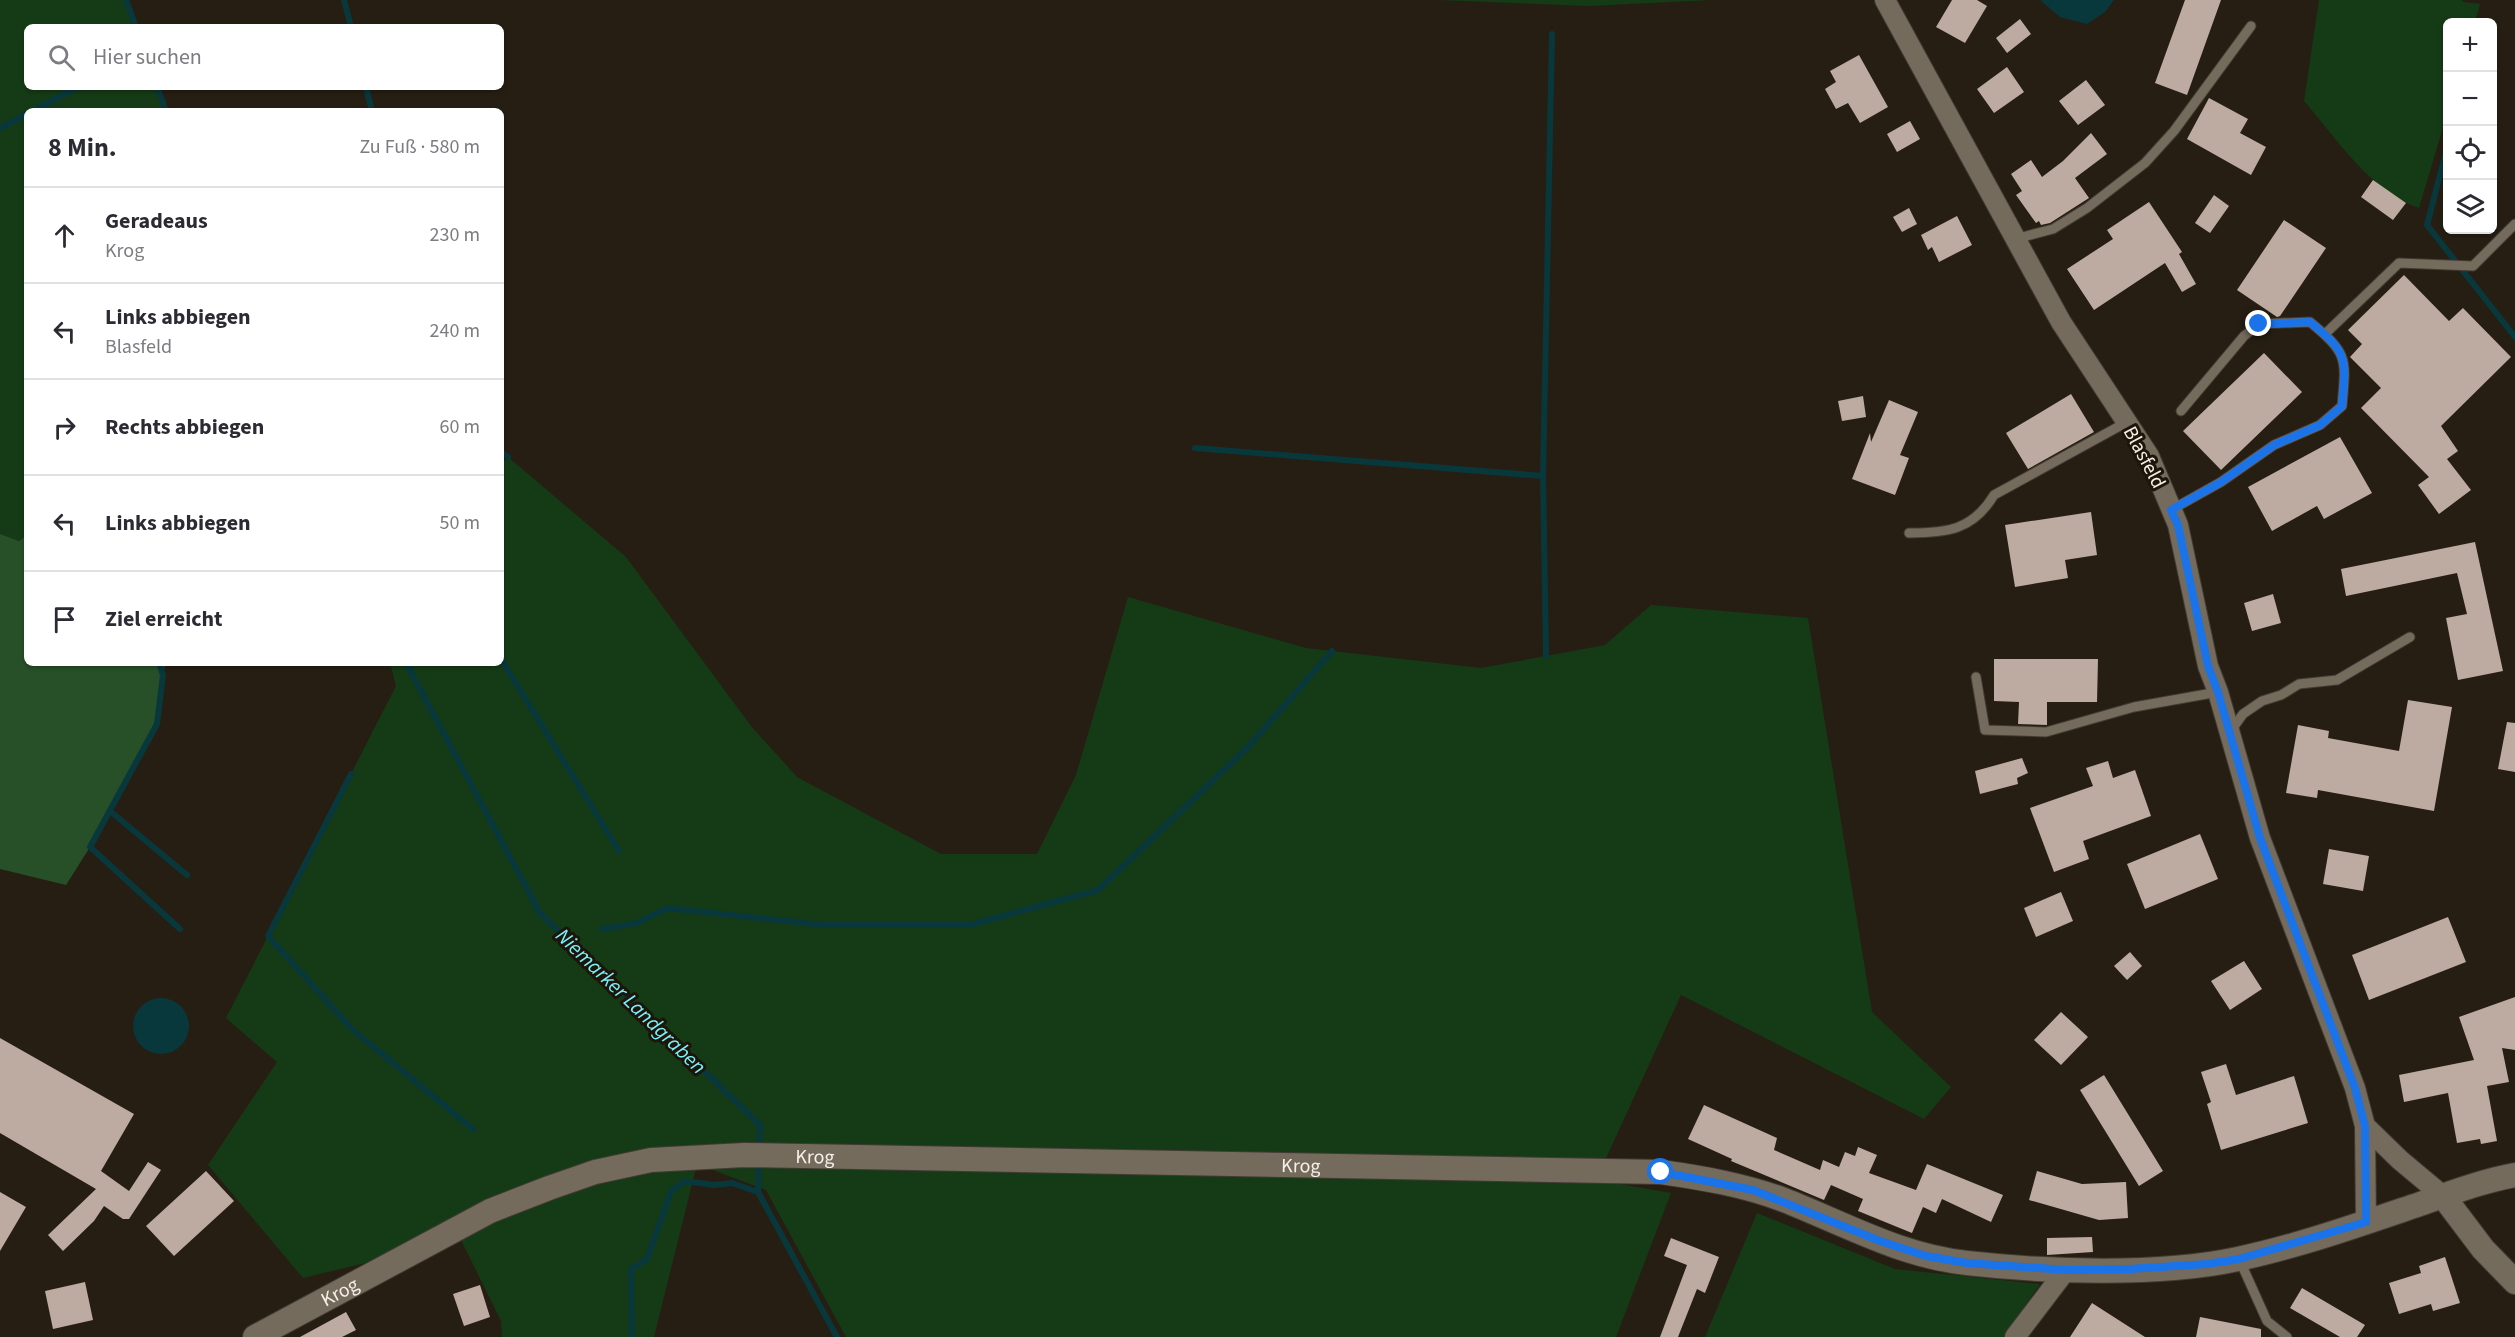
<!DOCTYPE html>
<html lang="de">
<head>
<meta charset="utf-8">
<style>
  :root { --surface:#fff; --page:#f7f7f7; --text:#2b2b33; --muted:#7c7c81; --line:#e1e1e2 }
  body { margin:0; font-family:"Source Sans 3",sans-serif; background:var(--page); color:var(--text) }
  .controls { position:absolute; right:18px; top:18px; display:grid; overflow:hidden; border-radius:9px; box-shadow:0 2px 4px #0004 }
  .controls button { width:54px; height:54px; display:grid; place-items:center; padding:0; border:0; border-bottom:2px solid var(--line); background:var(--surface); color:var(--text); font:30px sans-serif }
  .stop { position:absolute; width:18px; height:18px; margin:-14px; border:4px solid #1a73e8; border-radius:50%; background:#fff }
  .stop.end { background:#1a73e8; border-color:#fff; box-shadow:0 2px 6px #0008 }
  .list { margin:0; padding:0; list-style:none }
  h2 { display:flex; justify-content:space-between; align-items:center; height:78px; margin:0; padding:0 24px; font-size:26px }
  h2 small { font-size:20px; font-weight:400; color:var(--muted) }
  .list li { display:grid; grid-template-columns:39px 1fr auto; gap:18px; align-items:center; box-sizing:border-box; height:96px; padding:0 24px; border-top:2px solid var(--line) }
  .list b { display:block; font-size:22px; white-space:nowrap }
  .list p { margin:0; font-size:20px; white-space:nowrap; color:var(--muted) }
  .list em { font-size:20px; font-style:normal; color:var(--muted) }
  .icon { flex:none; width:33px; height:33px; fill:none; stroke:currentColor; stroke-width:2; stroke-linecap:round; stroke-linejoin:round }
  .map { position:relative; flex:none; width:2515px; height:1337px; overflow:hidden }
  .search { position:absolute; background:var(--surface); box-shadow:0 2px 4px #0004; left:24px; top:24px; width:480px; height:66px; display:flex; align-items:center; gap:15px; box-sizing:border-box; padding:0 21px; border-radius:9px; color:var(--muted); font-size:22px }
  .panel { position:absolute; background:var(--surface); box-shadow:0 2px 4px #0004; left:24px; top:108px; width:480px; height:558px; border-radius:9px }
  .map>svg:first-child { display:block }
  .green { fill:#153b16 }
  .forest { fill:#275028 }
  .water { fill:#08383c }
  .lines { fill:none; stroke-linecap:round; stroke-linejoin:round }
  .stream { stroke:#08383c; stroke-width:6 }
  .building { fill:#bdaba1 }
  .service-casing { stroke:#423b34; stroke-width:11 }
  .minor-casing { stroke:#423b34; stroke-width:22 }
  .tertiary-casing { stroke:#423b34; stroke-width:26 }
  .service { stroke:#746b5c; stroke-width:9 }
  .minor { stroke:#746b5c; stroke-width:20 }
  .tertiary { stroke:#746b5c; stroke-width:24 }
  .route { stroke:#1a73e8; stroke-width:8 }
  .labels { text-anchor:middle; stroke-width:6; stroke-linejoin:round; paint-order:stroke }
  .street-label { font-size:20px; fill:#f5efe7; stroke:#1d1509 }
  .water-label { font-size:21px; font-style:italic; fill:#79f4fe; stroke:#1d1509 }
</style>
</head>
<body>
<div class="map">
<svg width="2515" height="1337" viewBox="0 0 2515 1337">
  <rect width="100%" height="100%" fill="#261e12"/>
  <path class="green" d="M0 0H128L137 27H27V87H158L167 111H27V535L19 541 0 534Z
    M1439 0H1711L1589 6Z
    M2319 0H2462L2463 2 2480 4 2475 22H2448L2447 114 2419 208C2370 191 2337 139 2304 101Z
    M508 457 626 557 751 726 797 777 941 854H1037L1076 775 1128 597 1306 648 1481 668 1605 645 1651 605 1808 618 1872 1012 1951 1087 1924 1119 1681 995 1596 1180 1671 1193 1616 1337H846L766 1190 697 1164 654 1337H502L501 1321 461 1240 303 1278 208 1165 277 1062 226 1018 396 686 390 663H501V464Z
    M1757 1213 1895 1269 2040 1284 2004 1337H1705Z"/>
  <path class="forest" d="M0 534 19 541 27 535V663H165L157 724 90 847 66 885 0 869Z"/>
  <path class="water" d="M2040 0H2114L2105 12 2087 24 2060 17Z
    M133 1026a28 28 0 1 1 56 0a28 28 0 1 1-56 0Z"/>
  <g class="lines">
    <path class="stream" d="M126 0 136 27
      M344 0 351 27
      M157 87 166 111
      M366 87 372 111
      M32 111 78 87
      M0 128 27 114
      M2448 144 2427 225 2515 337
      M1195 448 1543 476 1552 34
      M501 452 508 457
      M1543 476 1546 656
      M501 659 619 851
      M159 663 163 675 157 724 90 847 180 929
      M406 663 540 913 760 1125 759 1149
      M351 774 268 936 353 1030 473 1129
      M110 811 187 875
      M602 929 637 923 667 908 824 925H970L1098 890 1249 746 1332 651
      M759 1159 758 1192 837 1337
      M632 1337 631 1269 647 1259 671 1191 685 1181 714 1185 732 1183 758 1192"/>
  </g>
  <path class="building" d="M1952 0H1977L1987 6 1965 43 1936 27Z
    M2185 0H2221L2187 95 2155 83Z
    M2020 19 2031 34 2007 53 1996 38Z
    M1859 55 1888 107 1860 123 1848 103 1836 109 1825 89 1836 82 1830 71Z
    M2007 67 2024 92 1994 113 1977 89Z
    M2086 80 2105 105 2078 125 2059 101Z
    M2209 98 2248 119 2240 133 2266 147 2251 175 2187 139Z
    M1910 121 1920 139 1897 152 1887 134Z
    M2091 133 2107 154 2075 178 2089 198 2050 223 2041 225 2039 221 2036 223 2016 195 2022 191 2011 174 2031 160 2042 177 2063 161Z
    M2373 180 2406 203 2393 220 2361 197Z
    M2214 195 2229 206 2210 233 2195 223Z
    M2149 202 2182 252 2179 254 2196 284 2182 292 2165 263 2094 310 2067 269 2113 239 2107 230Z
    M1909 208 1917 224 1902 232 1893 217Z
    M1957 216 1972 245 1939 262 1932 247 1928 250 1921 235Z
    M2284 220 2326 248 2280 316 2277 317 2237 290Z
    M2404 275 2449 321 2463 308 2511 357 2441 426 2458 451 2447 459 2471 490 2439 514 2418 485 2429 477 2361 408 2381 388 2350 357 2362 344 2348 330Z
    M2264 353 2302 392 2221 470 2183 431Z
    M2071 394 2094 432 2028 469 2006 433Z
    M1863 396 1866 417 1842 421 1838 401Z
    M1889 400 1918 412 1900 455 1909 458 1895 495 1852 479 1870 433 1871 442Z
    M2340 437 2372 493 2324 519 2317 506 2272 531 2248 487Z
    M2091 512 2097 555 2065 560 2068 578 2015 587 2005 525Z
    M2475 542 2503 671 2458 680 2446 618 2467 614 2457 573 2346 596 2341 569Z
    M2273 594 2281 623 2252 631 2244 603Z
    M1994 659H2098L2097 702H2047V725L2018 724 2019 702 1994 701Z
    M2408 700 2452 707 2434 811 2318 790 2317 798 2286 793 2298 725 2329 731 2328 738 2399 751Z
    M2507 722 2515 723V772L2498 769Z
    M2022 758 2028 773 2017 778 2018 784 1980 794 1975 771Z
    M2108 761 2113 778 2135 770 2151 816 2083 841 2089 859 2054 872 2030 808 2093 786 2086 768Z
    M2200 834 2218 879 2145 909 2127 864Z
    M2329 849 2369 856 2363 891 2323 884Z
    M2061 892 2073 921 2036 937 2024 908Z
    M2448 917 2466 962 2369 1000 2352 955Z
    M2130 952 2142 966 2127 980 2114 966Z
    M2244 961 2262 989 2230 1010 2211 981Z
    M2515 997V1050L2502 1048 2509 1082 2487 1086 2497 1141 2481 1144 2480 1139 2457 1143 2448 1093 2404 1102 2399 1075 2474 1060 2459 1017Z
    M2061 1012 2088 1037 2061 1065 2034 1040Z
    M0 1038 134 1114 101 1171 129 1191 148 1162 161 1170 129 1219H123L104 1206 94 1221 63 1251 48 1235 96 1189 0 1133Z
    M2226 1064 2236 1095 2294 1076 2308 1123 2221 1150 2207 1104 2211 1102 2201 1072Z
    M2104 1075 2163 1171 2139 1186 2080 1090Z
    M1704 1105 1777 1138 1774 1150 1820 1170 1823 1160 1839 1167 1845 1152 1855 1156 1858 1147 1877 1155 1869 1173 1916 1190 1927 1164 2003 1195 1991 1222 1942 1199 1936 1213 1923 1207 1912 1233 1858 1211 1863 1199 1831 1185 1824 1200 1731 1161 1732 1159 1688 1139Z
    M206 1171 234 1201 174 1256 146 1226Z
    M2037 1171 2082 1184 2126 1182 2128 1218 2099 1220 2029 1200Z
    M0 1192 26 1207 0 1251Z
    M2092 1237 2093 1252 2047 1255V1238Z
    M1671 1238 1719 1257 1705 1293 1697 1289 1678 1337H1660L1687 1265 1664 1256Z
    M2445 1257 2460 1303 2433 1311 2431 1304 2399 1314 2389 1283 2421 1273 2419 1266Z
    M85 1282 93 1320 53 1329 45 1291Z
    M480 1285 490 1317 464 1326 453 1294Z
    M2302 1288 2365 1325 2357 1337H2340L2290 1308Z
    M2092 1303 2145 1337H2070Z
    M346 1312 356 1330 342 1337H300Z
    M2200 1317 2261 1329V1337H2196Z"/>
  <g class="lines">
    <defs>
      <path id="service" d="M2015 239 2053 229 2087 208 2145 163 2174 131 2251 26
        M2325 334 2399 263 2473 266 2515 224
        M2171 510 2221 482 2274 445 2320 425 2342 406C2346 359 2349 354 2310 322L2259 324 2244 336 2181 411
        M1909 533C1947 533 1973 530 1994 495L2127 422
        M1976 677 1985 730 2046 732 2134 707 2218 692
        M2230 732 2243 714 2262 701 2281 695 2299 684 2337 680 2410 637
        M2240 1261 2267 1321 2287 1337"/>
      <path id="minor" d="M1885 0 2061 322 2149 456 2178 525 2208 666 2218 692 2260 838 2355 1088 2365 1126 2366 1222
        M2365 1126 2400 1160 2443 1196
        M2015 1337 2066 1270"/>
      <g id="tertiary">
        <path d="M2443 1196 2483 1249 2515 1282"/>
        <path id="s1" d="M255 1337 490 1211 549 1188 595 1172 651 1160 744 1155 1661 1172C1703 1178 1744 1185 1784 1200 1845 1224 1901 1256 1967 1263 2047 1272 2159 1276 2238 1259 2299 1246 2361 1224 2420 1204 2451 1193 2482 1181 2515 1175"/>
      </g>
    </defs>
    <use href="#service" class="service-casing"/>
    <use href="#minor" class="minor-casing"/>
    <use href="#tertiary" class="tertiary-casing"/>
    <use href="#service" class="service"/>
    <use href="#minor" class="minor"/>
    <use href="#tertiary" class="tertiary"/>
  </g>
  <g class="lines">
    <path class="route" d="M1661 1172 1753 1190 1880 1241 1926 1256 1967 1263 2066 1270 2129 1269 2207 1264 2239 1259 2366 1222 2365 1126 2355 1088 2260 838 2218 692 2208 666 2178 525 2171 510 2221 482 2274 445 2320 425 2342 406C2346 358 2349 354 2310 322L2259 324"/>
  </g>
  <g class="labels">
    <g class="street-label">
      <text transform="translate(2145 457) rotate(62)" y="7">Blasfeld</text>
      <text dy="7" stroke="none"><textPath href="#s1" startOffset="600">Krog</textPath></text>
      <text dy="7" stroke="none"><textPath href="#s1" startOffset="1086">Krog</textPath></text>
      <text dy="7" stroke="none"><textPath href="#s1" startOffset="96">Krog</textPath></text>
    </g>
    <g class="water-label">
      <text transform="translate(631 1001) rotate(44)" y="7">Niemarker Landgraben</text>
    </g>
  </g>
</svg>
<div class="controls">
<button>+</button>
<button>−</button>
<button><svg class="icon" aria-label="locate" viewBox="0 0 24 24"><circle cx="12" cy="12" r="6"/><path d="M12 2v4M12 18v4M2 12h4M18 12h4"/></svg></button>
<button><svg class="icon" aria-label="layers" viewBox="0 0 24 24"><path d="M12 4l9 5-9 5-9-5zM3 14l9 5 9-5"/></svg></button>
</div>
<div class="stop" style="left:1661px;top:1172px"></div>
<div class="stop end" style="left:2259px;top:324px"></div>
<div class="search"><svg class="icon" aria-label="search" viewBox="0 0 24 24"><circle cx="10" cy="10" r="6"/><path d="M15 15l6 6"/></svg>Hier suchen</div>
<section class="panel">
<h2>8 Min.<small>Zu Fuß · 580 m</small></h2>
<ul class="list">
<li><svg class="icon" aria-label="ahead" viewBox="0 0 24 24"><path d="M12 20V5M6 11l6-6 6 6"/></svg><div><b>Geradeaus</b><p>Krog</p></div><em>230 m</em></li>
<li><svg class="icon" aria-label="left" viewBox="0 0 24 24"><path d="M17 20v-9H6M10 6l-5 5 5 5"/></svg><div><b>Links abbiegen</b><p>Blasfeld</p></div><em>240 m</em></li>
<li><svg class="icon" aria-label="right" viewBox="0 0 24 24"><path d="M7 20v-9h11M14 6l5 5-5 5"/></svg><div><b>Rechts abbiegen</b></div><em>60 m</em></li>
<li><svg class="icon" aria-label="left" viewBox="0 0 24 24"><path d="M17 20v-9H6M10 6l-5 5 5 5"/></svg><div><b>Links abbiegen</b></div><em>50 m</em></li>
<li><svg class="icon" aria-label="arrive" viewBox="0 0 24 24"><path d="M6 21V4h12l-3 4 3 4H6"/></svg><div><b>Ziel erreicht</b></div></li>
</ul>
</section>
</div>
</body>
</html>
